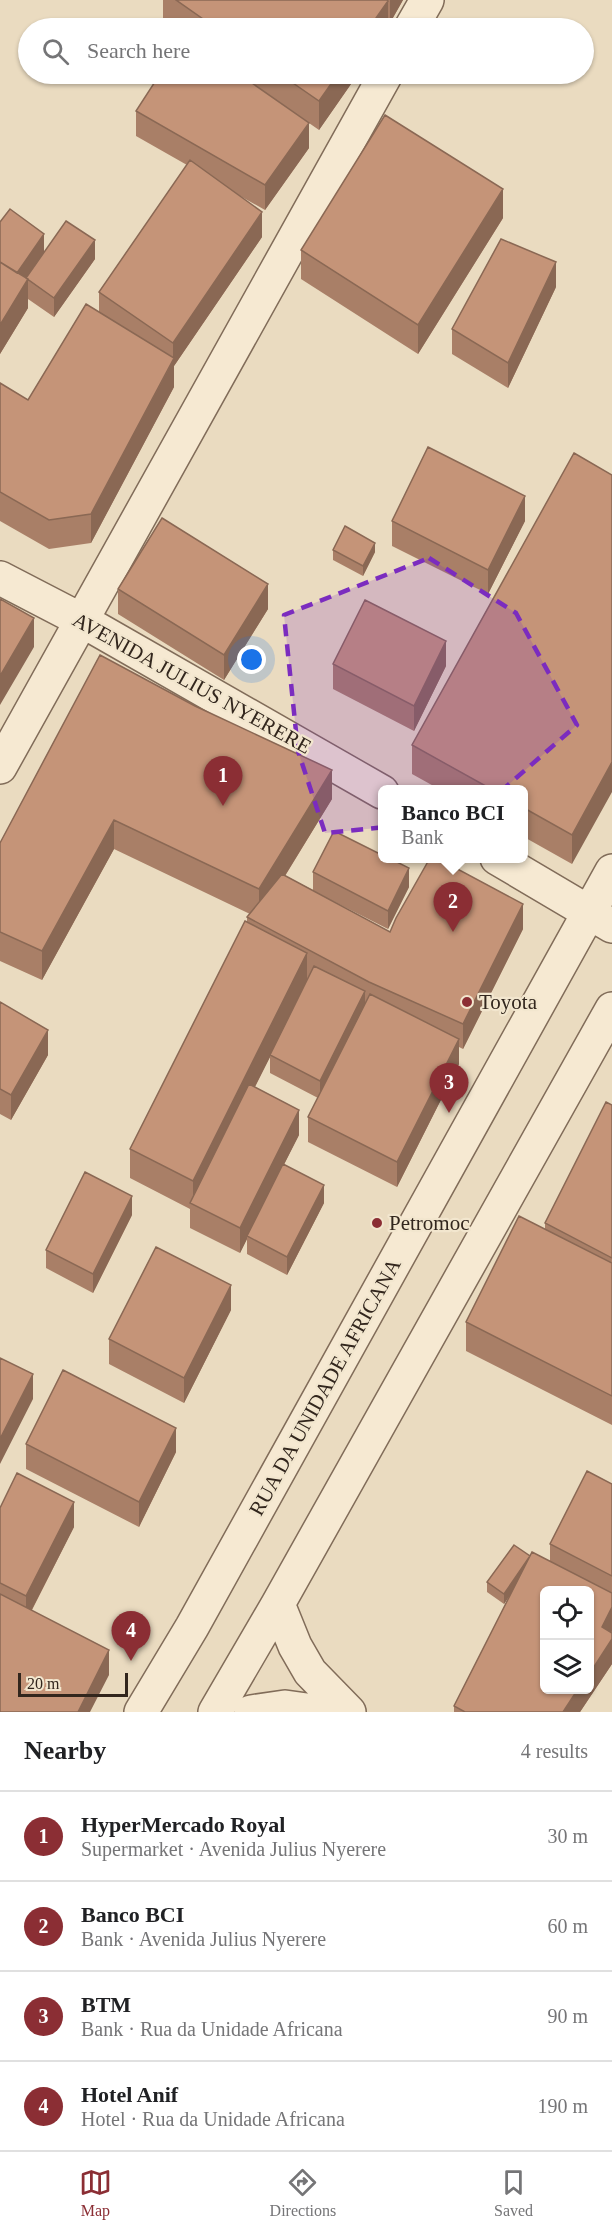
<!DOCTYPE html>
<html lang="en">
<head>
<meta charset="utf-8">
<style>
  :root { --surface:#fff; --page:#f6f6f6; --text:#202124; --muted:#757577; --line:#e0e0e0; --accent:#8b2e34 }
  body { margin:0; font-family:"Times New Roman",serif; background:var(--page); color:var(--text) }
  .controls { position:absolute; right:18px; bottom:18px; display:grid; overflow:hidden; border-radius:9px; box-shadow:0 2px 4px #0004 }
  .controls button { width:54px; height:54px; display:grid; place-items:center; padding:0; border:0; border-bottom:2px solid var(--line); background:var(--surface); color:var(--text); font:30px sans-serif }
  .scale { position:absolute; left:18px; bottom:15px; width:110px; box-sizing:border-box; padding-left:6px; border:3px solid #32261d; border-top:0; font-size:16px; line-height:21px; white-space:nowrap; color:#32261d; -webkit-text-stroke:4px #f2e6ce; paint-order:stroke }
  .you { position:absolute; left:252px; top:660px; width:21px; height:21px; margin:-15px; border:4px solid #fff; border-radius:50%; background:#1a73e8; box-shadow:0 0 0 9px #1a73e833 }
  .badge { display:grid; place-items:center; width:39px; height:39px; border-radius:50%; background:var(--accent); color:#fff; font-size:20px; font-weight:700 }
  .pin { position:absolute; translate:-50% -50px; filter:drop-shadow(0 2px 3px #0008) }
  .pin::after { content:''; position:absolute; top:32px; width:21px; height:18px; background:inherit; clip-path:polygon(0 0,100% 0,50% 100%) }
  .popup { position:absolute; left:378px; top:785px; width:150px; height:78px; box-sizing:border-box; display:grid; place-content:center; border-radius:9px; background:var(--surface); filter:drop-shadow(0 2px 4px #0005); font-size:20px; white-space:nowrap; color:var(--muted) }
  .popup b { font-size:22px; color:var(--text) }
  .popup::after { content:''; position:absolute; left:50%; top:100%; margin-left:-12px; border:12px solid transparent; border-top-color:var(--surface) }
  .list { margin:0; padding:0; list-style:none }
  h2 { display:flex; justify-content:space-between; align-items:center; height:78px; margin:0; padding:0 24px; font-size:26px }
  h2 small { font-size:20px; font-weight:400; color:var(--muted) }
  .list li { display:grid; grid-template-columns:39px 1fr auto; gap:18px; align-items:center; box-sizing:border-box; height:90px; padding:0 24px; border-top:2px solid var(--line) }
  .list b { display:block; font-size:22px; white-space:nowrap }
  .list p { margin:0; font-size:20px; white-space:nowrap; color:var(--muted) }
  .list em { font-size:20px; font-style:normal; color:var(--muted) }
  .icon { flex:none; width:33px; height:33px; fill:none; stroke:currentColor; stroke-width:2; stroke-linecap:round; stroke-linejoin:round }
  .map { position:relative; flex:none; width:612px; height:1712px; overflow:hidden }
  .search { position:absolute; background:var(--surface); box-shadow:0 2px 4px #0004; left:18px; right:18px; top:18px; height:66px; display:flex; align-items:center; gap:15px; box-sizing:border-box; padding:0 21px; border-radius:33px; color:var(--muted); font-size:22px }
  .sheet { height:438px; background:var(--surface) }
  nav { display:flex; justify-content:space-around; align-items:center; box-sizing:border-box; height:84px; border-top:2px solid var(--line); background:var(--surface); font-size:16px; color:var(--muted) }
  nav a { display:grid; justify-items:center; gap:3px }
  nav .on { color:var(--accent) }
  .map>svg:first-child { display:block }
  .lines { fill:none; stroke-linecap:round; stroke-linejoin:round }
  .minor-casing { stroke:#816c59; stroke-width:36 }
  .minor { stroke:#f6e9d2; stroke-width:33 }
  .wall { fill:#a97f67 }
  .shaded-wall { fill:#8a6854 }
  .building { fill:#c59478; stroke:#8a6854; stroke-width:1.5 }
  .marked { fill:#7b2cbf; fill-opacity:0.2; stroke:#7b2cbf; stroke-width:4.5; stroke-dasharray:12 8; stroke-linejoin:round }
  .poi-dot { fill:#8b2e34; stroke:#f2e6ce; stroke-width:2 }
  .labels { text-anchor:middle; stroke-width:4.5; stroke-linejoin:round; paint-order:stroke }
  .street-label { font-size:21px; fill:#32261d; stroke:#f2e6ce }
  .poi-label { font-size:21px; fill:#32261d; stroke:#f2e6ce; text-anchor:start }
</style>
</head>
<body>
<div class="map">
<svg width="612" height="1712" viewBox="0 0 612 1712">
  <rect width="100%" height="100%" fill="#eadbc0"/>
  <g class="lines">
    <defs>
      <path id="minor" d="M411 28 427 0
        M0 578 83 621 382 792
        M0 767 386 74
        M497 858 612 926
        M278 1604 295 1646 310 1672 349 1712
        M141 1712 192 1627 612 871
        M215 1712 278 1604 612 1009
        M251 1712 285 1707 321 1712"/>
    </defs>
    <use href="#minor" class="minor-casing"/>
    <use href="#minor" class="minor"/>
  </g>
  <path class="wall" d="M163 0H403L390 23 388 22V28H175L163 20Z
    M239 74H358L319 130Z
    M136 111 309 148 265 210 233 192 262 237 174 366V387L91 543 49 549 0 521V383L28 400 99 312V292L187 165 136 136Z
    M503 218 418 354 301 279V250Z
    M0 222 44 252 95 259 54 317 28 299V308L0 354Z
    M556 287 508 388 452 354V329Z
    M612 475 572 864 524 837V789H439L412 774V745Z
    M392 521H525L488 594 392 546Z
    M333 550 375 552 363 576 333 560Z
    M118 589 268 609 224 680 118 614Z
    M100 655 332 799 285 876 313 890V872L409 887 388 929 325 897 390 932 523 929 463 1049 459 1047V1064L397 1187 308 1142V1117L318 1098 270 1073V1057L255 1087 299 1135 284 1164 324 1203 287 1275 247 1254V1239L240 1253 190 1228V1209L130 1178V1149L247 923V917L250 914 114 849 42 980 0 961V843Z
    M333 664 446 666 414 731 333 689Z
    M0 1002 48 1055 11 1120 0 1114Z
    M612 1105V1425L466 1351V1322L545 1229V1223Z
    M132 1215 93 1293 46 1268V1250Z
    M231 1310 184 1403 109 1364V1339Z
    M26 1444 176 1452 139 1527 26 1469Z
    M612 1484V1664L580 1712H454V1706L511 1593 504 1604 487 1592V1582L530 1556 550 1561V1544Z
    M0 1508 74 1527 32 1610 109 1675 0 1712Z"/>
  <path class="shaded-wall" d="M390 0H403L390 23Z
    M388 1V28H369Z
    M338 74H358L319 130V101Z
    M309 123V148L265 210V185Z
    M503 189V218L418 354V325Z
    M262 212V237L174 366V387L91 543V514L173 361V343Z
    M44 234V252L13 297V278Z
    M95 240V259L54 317V298Z
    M556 262V287L508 388V363Z
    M28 279V308L0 354V325Z
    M525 496V521L488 594V570Z
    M375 543V552L363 576V566Z
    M268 584V609L224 680V655Z
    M34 618V647L0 705V676Z
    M446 641V666L414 731V706Z
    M612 762V792L572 864V835Z
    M332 770V799L259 918V889Z
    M114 820V849L42 980V951Z
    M409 868V887L388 929V911Z
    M523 904V929L463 1049V1024Z
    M307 953V983L270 1055V1057L195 1205 193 1204V1181Z
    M365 991V1010L320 1099V1081Z
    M48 1030V1055L11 1120V1095Z
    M459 1039V1064L397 1187V1162Z
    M299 1110V1135L248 1236H247V1239L240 1253V1228Z
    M324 1185V1203L287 1275V1257Z
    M132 1196V1215L93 1293V1274Z
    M231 1285V1310L184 1403V1378Z
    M33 1374V1399L0 1464V1439Z
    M176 1428V1452L139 1527V1502Z
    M74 1502V1527L26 1621V1596Z
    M530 1556V1566L504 1604V1594Z
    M612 1607V1631L602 1651V1627Z
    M612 1639V1664L580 1712H563L578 1689H590V1673Z
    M109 1650V1675L90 1712H78Z"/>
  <path class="building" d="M176 0H387L388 1 369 28H216Z
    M160 74H239L309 123 265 185 136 111Z
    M280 74H338L319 101Z
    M385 115 503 189 418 325 301 250Z
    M190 160 262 212 173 343 99 292Z
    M10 209 44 234 17 273 0 262V222Z
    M66 221 95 240 54 298 26 278Z
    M501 239 556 262 508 363 452 329Z
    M0 262 28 279 0 325Z
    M86 304 174 358 91 514 49 520 0 492V383L28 400Z
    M428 447 525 496 488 570 392 521Z
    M574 453 612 475V762L572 835 524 808V789H491L412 745Z
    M162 518 268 584 224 655 118 589Z
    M345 526 375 543 363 566 333 550Z
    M0 599 34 618 0 676Z
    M365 600 446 641 414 706 333 664Z
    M100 655 195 706 332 770 259 889 114 820 42 951 0 932V843Z
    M334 831 382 855V858H389L409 868 388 911 313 872Z
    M430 858H437L523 904 463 1024 369 982 247 917 282 874 390 932 396 918Z
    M245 921 307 953 193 1181 130 1149Z
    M314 966 365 991 320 1081 270 1055Z
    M370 994 459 1039 397 1162 308 1117Z
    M0 1002 48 1030 11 1095 0 1089Z
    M249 1084 299 1110 240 1228 190 1203Z
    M606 1102 612 1105V1258L545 1223Z
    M283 1164 324 1185 287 1257 247 1236Z
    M85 1172 132 1196 93 1274 46 1250Z
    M519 1216 612 1263V1396L466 1322Z
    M156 1247 231 1285 184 1378 109 1339Z
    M0 1358 33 1374 0 1439Z
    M63 1370 176 1428 139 1502 26 1444Z
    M587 1471 612 1484V1576L550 1544Z
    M17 1473 74 1502 26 1596 0 1583V1508Z
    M514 1545 530 1556 504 1594 487 1582Z
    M532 1552 612 1593V1607L602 1627 612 1633V1639L590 1673V1590H544V1689H578L563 1712H465L454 1706Z
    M0 1594 109 1650 78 1712H0Z"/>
  <path class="marked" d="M429 558 516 613 577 725 469 819 325 833 298 751 284 615Z"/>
  <g class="poi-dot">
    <circle cx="467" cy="1002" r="6"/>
    <circle cx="377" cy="1223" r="6"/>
  </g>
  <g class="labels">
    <g class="street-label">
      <text transform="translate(192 683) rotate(29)" y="7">AVENIDA JULIUS NYERERE</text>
      <text transform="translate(325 1387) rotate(-61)" y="7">RUA DA UNIDADE AFRICANA</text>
    </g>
    <g class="poi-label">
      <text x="479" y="1009">Toyota</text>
      <text x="389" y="1230">Petromoc</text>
    </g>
  </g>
</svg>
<div class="controls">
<button><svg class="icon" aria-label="locate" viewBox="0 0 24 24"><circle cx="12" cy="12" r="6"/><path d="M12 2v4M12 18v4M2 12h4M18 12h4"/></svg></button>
<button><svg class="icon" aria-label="layers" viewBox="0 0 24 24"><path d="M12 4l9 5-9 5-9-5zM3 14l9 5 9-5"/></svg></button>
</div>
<div class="scale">20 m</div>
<div class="you"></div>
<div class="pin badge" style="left:223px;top:806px">1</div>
<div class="pin badge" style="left:453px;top:932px">2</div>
<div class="popup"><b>Banco BCI</b>Bank</div>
<div class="pin badge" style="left:449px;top:1113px">3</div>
<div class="pin badge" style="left:131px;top:1661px">4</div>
<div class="search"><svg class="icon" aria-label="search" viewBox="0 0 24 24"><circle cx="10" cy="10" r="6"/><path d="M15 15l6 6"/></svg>Search here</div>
</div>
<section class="sheet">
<h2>Nearby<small>4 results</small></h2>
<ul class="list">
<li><span class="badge">1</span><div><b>HyperMercado Royal</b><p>Supermarket · Avenida Julius Nyerere</p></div><em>30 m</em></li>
<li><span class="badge">2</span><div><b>Banco BCI</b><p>Bank · Avenida Julius Nyerere</p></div><em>60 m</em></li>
<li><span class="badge">3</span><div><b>BTM</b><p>Bank · Rua da Unidade Africana</p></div><em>90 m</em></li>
<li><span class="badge">4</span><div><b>Hotel Anif</b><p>Hotel · Rua da Unidade Africana</p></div><em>190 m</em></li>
</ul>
</section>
<nav>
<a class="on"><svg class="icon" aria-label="map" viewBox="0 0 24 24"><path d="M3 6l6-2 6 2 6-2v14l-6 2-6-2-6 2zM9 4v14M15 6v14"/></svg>Map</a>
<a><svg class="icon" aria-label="directions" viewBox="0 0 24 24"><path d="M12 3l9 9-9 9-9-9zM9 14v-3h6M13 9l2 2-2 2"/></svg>Directions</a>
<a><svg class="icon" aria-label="saved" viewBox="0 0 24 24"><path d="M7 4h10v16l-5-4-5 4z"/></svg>Saved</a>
</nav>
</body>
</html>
